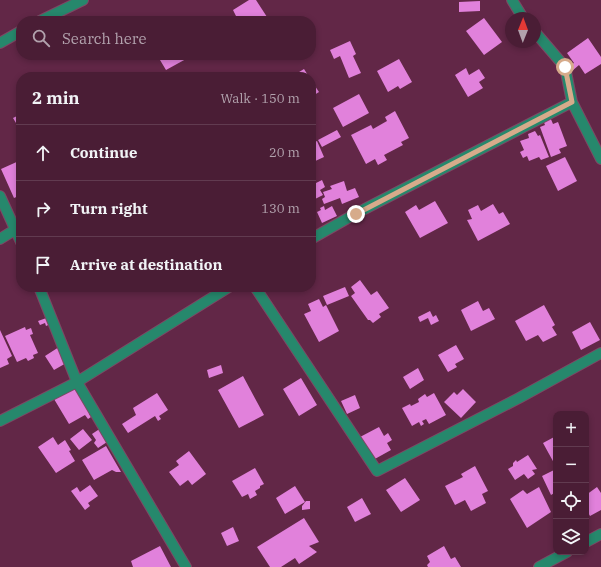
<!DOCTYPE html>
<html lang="en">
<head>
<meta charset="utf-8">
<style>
  :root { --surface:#4a1d35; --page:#51263d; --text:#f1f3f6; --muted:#b2a2ad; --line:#613b50 }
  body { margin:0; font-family:"IBM Plex Serif",serif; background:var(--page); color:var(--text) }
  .controls { position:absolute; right:12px; bottom:12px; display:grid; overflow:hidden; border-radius:8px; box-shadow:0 2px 6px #0003 }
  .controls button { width:36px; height:36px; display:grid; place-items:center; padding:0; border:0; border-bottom:1px solid var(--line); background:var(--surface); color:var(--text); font:20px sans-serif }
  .compass { position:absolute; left:505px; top:12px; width:36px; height:36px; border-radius:50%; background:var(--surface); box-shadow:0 2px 6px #0003; rotate:1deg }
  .stop { position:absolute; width:12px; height:12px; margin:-9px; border:3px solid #d6ab8b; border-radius:50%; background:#fff }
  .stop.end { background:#d6ab8b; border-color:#fff; box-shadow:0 1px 4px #0008 }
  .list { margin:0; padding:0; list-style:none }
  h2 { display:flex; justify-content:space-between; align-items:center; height:52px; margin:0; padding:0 16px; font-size:17px }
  h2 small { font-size:13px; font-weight:400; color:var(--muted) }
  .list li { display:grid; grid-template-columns:26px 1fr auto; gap:12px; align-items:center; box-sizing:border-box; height:56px; padding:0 16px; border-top:1px solid var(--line) }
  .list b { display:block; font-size:15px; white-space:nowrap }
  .list em { font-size:13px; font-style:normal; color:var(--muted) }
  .icon { flex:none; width:22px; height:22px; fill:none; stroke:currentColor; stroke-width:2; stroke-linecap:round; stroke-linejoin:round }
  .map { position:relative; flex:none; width:601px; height:567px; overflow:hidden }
  .search { position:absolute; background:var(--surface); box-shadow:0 2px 6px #0003; left:16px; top:16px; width:300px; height:44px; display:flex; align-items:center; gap:10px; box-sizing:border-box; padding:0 14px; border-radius:16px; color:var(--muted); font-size:15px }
  .panel { position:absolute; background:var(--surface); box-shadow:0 2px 6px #0003; left:16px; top:72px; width:300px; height:220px; border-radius:16px }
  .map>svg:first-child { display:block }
  .building { fill:#e181db }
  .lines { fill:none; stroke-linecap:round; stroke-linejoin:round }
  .minor-casing { stroke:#7e4764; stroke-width:12 }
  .minor { stroke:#26886c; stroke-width:10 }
  .route { stroke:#d6ab8b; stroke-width:5 }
</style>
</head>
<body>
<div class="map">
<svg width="601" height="567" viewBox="0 0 601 567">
  <rect width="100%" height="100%" fill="#622747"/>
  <path class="building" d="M249 0H256L267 17 260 21H228L236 16 233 10Z
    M480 1V11L459 12V2Z
    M484 18 502 42 484 55 466 31Z
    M588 38 601 57V64L585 74 579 65 572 71 569 66 574 63 567 53Z
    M350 41 356 54 353 56 361 73 349 78 340 56 334 59 330 50Z
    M157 55H184L186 59 166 70Z
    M399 59 412 82 400 89 398 86 388 92 377 71Z
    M466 68 469 75 479 69 485 78 479 82 483 88 468 97 455 75Z
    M304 69 309 77H291Z
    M311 80 319 92 311 97Z
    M359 94 369 113 343 127 333 108Z
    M395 111 409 138 401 142 403 145 384 155 387 160 378 165 375 159 366 164 351 135 371 125 373 129 387 121 385 117Z
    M21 114V127L19 128 13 118Z
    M550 117 553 124 558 122 567 146 559 149 561 153 551 157 540 127 545 125 543 120Z
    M337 130 341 137 322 147 318 140Z
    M535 131 538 136 540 135 549 157 541 160 539 157 529 161 527 156 523 158 520 152 524 150 520 141 529 138 528 134Z
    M317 141 324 157 311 163V144Z
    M565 157 577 181 558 191 546 166Z
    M21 160V195L14 198 1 169Z
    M314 180 316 183 322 180 325 187 320 190 323 195 313 200 311 197V182Z
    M344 181 347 191 355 188 359 197 342 204 340 198 324 204 322 199 325 197 323 192 332 189 330 186Z
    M435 201 448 223 420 238 405 212 416 205 419 210Z
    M493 204 499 214 503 212 510 224 478 241 467 220 472 219 468 210 478 205 481 211Z
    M324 206 325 210 332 206 337 216 322 223 317 212 321 210 320 208Z
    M360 280 371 295 377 291 389 308 379 314 381 317 373 323 370 320H368L351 296 355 293 351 287Z
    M345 287 349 296 327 305 323 296Z
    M319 299 323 307 326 305 339 331 319 342 304 314 311 311 308 304Z
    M478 301 483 311 489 308 495 319 471 331 461 310Z
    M544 305 555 325 552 327 557 335 543 342 538 335 526 341 515 321Z
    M430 311 433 317 436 315 439 321 431 325 428 318 420 322 418 317Z
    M52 316 55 322 46 326 45 323 40 325 38 321Z
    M590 322 600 340 581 350 572 332Z
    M25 327 26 330 31 328 33 334 30 335 38 353 33 355 34 358 28 361 26 358 17 362 5 336Z
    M0 330 12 356 7 359 9 364 0 368Z
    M456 345 464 359 455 364 457 367 448 372 438 355Z
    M59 347 68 362 54 370 45 356Z
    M221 365 223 373 209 378 207 370Z
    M418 368 424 380 410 389 403 377Z
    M243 376 264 415 239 428 218 390Z
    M301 378 317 405 299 416 283 389Z
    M77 379 91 413 89 414 91 417 88 419 85 415 69 424 51 394Z
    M463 389 476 402 461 418 444 402 454 392 457 395Z
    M157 393 168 410 159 416 161 419 158 421 155 416 128 433 122 424 136 415 133 408Z
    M434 393 446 415 429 424 426 419 422 421 424 424 421 426 419 422 412 426 402 408 410 404 411 406 419 402 418 399 425 394 427 397Z
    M355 395 360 408 347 414 341 401Z
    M104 426 113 438 98 448 94 443 96 440 92 434Z
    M379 427 384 436 388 433 392 440 387 443 391 450 373 460 360 437Z
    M83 429 92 440 79 450 70 439Z
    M556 436V462L554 463 543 443Z
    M53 437 58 445 65 440 71 450 69 451 75 461 56 473 38 447Z
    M106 446 121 472H116L112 470 94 480 82 460Z
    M189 451 206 474 192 485 188 480 180 486 169 472 179 465 176 461Z
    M528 455 537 469 532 470 535 474 528 479 524 474 515 480 508 469 513 466V463L516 460 517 462Z
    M475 466 488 491 482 494 486 503 471 511 465 500 455 505 445 486 463 477 461 474Z
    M255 468 264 484 260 486V488L255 491 257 495 250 499 248 494 242 497 232 481Z
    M556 469V492L551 495 542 476Z
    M405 478 420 500 401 512 386 490Z
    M90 485 98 496 88 503 90 506 85 510 71 491 77 487 80 492Z
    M295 486 305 502 285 514 276 498Z
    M539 487 551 512 527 528 510 499 523 490 527 494Z
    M597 487 601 493V510L590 516 586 509V495Z
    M362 498 371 514 355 522 347 507Z
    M306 501H310V509L302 510V506Z
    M304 518 319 542 309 546 317 552 299 564 295 558 281 567H270L257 547Z
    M233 527 239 541 227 546 221 533Z
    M160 546 171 567H133L131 561Z
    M444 546 451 559 455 557 461 567H428L427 565 430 562 427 556Z"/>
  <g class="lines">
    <defs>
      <path id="minor" d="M512 0 523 18
        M40 21 83 0
        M535 32 565 67 572 102 601 159
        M0 43 21 31
        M0 196 21 242
        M0 239 21 226
        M311 239 355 214 572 102
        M39 287 77 382 186 567
        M255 287 377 471 519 398 601 353
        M0 421 77 382 229 287
        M586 542 601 534
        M539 567 567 552"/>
    </defs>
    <use href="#minor" class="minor-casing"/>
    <use href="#minor" class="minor"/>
  </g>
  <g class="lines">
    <path class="route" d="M356 214 572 102 565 67"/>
  </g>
</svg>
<div class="controls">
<button>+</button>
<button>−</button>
<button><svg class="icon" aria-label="locate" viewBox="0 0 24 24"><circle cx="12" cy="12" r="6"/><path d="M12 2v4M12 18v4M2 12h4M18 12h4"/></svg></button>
<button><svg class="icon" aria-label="layers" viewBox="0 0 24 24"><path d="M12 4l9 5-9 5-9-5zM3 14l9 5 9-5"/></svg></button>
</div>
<svg class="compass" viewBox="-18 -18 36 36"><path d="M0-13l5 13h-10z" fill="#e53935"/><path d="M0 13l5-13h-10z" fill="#b2a2ad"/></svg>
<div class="stop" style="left:565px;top:67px"></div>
<div class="stop end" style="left:356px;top:214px"></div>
<div class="search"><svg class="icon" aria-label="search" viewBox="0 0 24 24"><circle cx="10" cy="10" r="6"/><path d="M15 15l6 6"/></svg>Search here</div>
<section class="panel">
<h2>2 min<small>Walk · 150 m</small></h2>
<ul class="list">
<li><svg class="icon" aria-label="ahead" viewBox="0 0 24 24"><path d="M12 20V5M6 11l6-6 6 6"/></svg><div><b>Continue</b></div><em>20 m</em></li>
<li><svg class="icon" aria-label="right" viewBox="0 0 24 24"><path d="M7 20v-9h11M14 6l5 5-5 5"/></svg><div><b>Turn right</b></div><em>130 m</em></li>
<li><svg class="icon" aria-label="arrive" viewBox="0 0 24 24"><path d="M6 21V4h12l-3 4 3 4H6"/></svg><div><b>Arrive at destination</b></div></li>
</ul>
</section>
</div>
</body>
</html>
